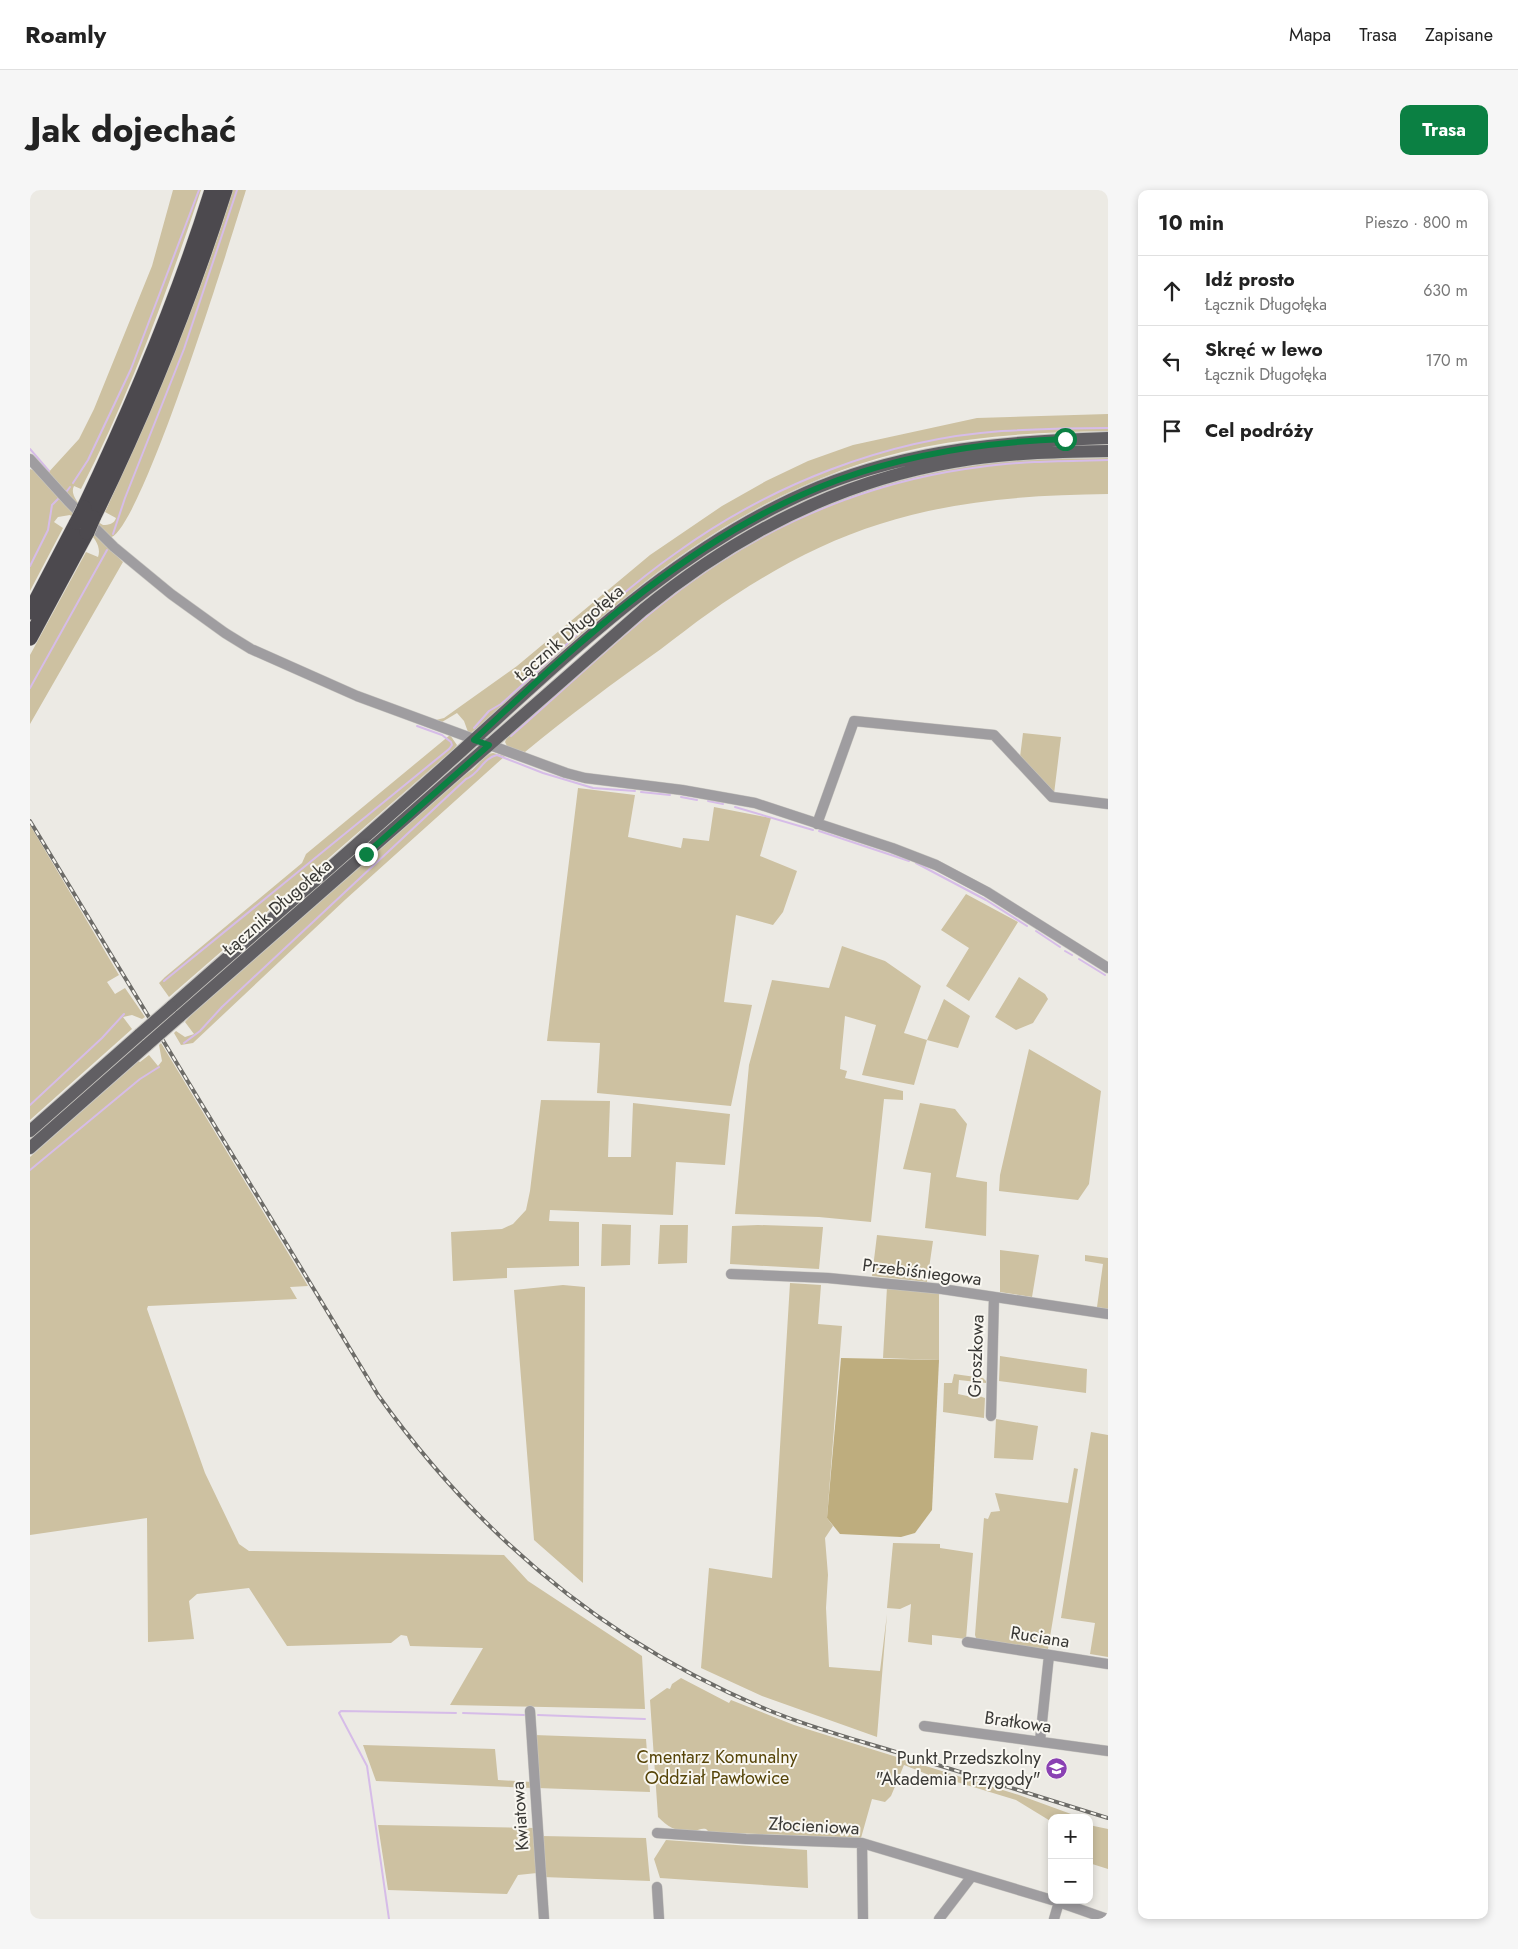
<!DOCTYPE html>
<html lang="pl">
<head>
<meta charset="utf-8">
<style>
  :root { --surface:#fff; --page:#f6f6f6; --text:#222; --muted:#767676; --line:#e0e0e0; --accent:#0b8043 }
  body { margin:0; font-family:Jost,sans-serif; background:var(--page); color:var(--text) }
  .controls { position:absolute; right:15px; bottom:15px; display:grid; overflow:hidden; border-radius:10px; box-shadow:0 2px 8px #0003 }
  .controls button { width:45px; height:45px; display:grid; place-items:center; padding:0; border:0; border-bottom:1px solid var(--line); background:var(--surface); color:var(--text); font:25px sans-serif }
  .stop { position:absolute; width:15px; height:15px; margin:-11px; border:4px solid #0b8043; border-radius:50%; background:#fff }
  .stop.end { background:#0b8043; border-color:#fff; box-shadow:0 1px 5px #0008 }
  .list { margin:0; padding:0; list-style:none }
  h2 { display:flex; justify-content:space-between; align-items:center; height:65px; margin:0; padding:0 20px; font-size:21px }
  h2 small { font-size:16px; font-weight:400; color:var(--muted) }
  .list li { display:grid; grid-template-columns:32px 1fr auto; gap:15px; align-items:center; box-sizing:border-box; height:70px; padding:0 20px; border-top:1px solid var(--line) }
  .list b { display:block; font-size:19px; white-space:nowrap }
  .list p { margin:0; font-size:16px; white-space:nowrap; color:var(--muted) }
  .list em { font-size:16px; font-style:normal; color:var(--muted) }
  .icon { flex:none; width:28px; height:28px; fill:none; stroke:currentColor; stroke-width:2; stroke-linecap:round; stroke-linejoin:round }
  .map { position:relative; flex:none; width:1078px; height:1729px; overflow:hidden; border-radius:10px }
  header { display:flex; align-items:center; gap:30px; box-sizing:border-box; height:70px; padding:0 25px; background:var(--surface); border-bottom:1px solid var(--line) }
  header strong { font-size:24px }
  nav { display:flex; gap:28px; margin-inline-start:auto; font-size:18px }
  .intro { display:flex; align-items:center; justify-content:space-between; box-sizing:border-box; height:120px; padding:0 30px }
  h1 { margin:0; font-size:35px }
  .button { padding:12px 22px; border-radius:10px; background:var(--accent); color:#fff; font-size:18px; font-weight:700 }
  main { display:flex; gap:30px; padding:0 30px }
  aside { flex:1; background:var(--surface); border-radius:10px; box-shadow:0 2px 8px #0003 }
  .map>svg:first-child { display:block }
  .green { fill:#cdc1a1 }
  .forest { fill:#bead7e }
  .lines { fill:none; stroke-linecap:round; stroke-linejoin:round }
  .stream { stroke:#d6bce8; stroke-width:2 }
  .minor-casing { stroke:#c8c6c1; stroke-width:11 }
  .major-casing { stroke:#c8c6c1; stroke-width:14 }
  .highway-casing { stroke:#c8c6c1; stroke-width:16 }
  .minor { stroke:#9f9da0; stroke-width:10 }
  .major { stroke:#615f63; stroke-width:12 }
  .highway { stroke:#4c494e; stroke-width:15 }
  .rail-casing { stroke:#6d6c68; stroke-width:4 }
  .rail { stroke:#f9f7f1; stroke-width:2; stroke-dasharray:5.5; stroke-linecap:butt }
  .major-bridge-casing { stroke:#c8c6c1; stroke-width:14; stroke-linecap:butt }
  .highway-bridge-casing { stroke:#c8c6c1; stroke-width:16; stroke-linecap:butt }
  .major-bridge { stroke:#615f63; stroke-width:12 }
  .highway-bridge { stroke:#4c494e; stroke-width:15 }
  .route { stroke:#0b8043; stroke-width:6 }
  .labels { text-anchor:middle; stroke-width:4; stroke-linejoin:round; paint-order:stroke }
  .street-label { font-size:18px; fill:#393835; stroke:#f9f7f1 }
  .park-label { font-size:18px; fill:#564408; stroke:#f9f7f1 }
  .poi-label { font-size:18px; fill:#393835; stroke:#f9f7f1; text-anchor:end }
</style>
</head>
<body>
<header>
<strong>Roamly</strong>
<nav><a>Mapa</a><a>Trasa</a><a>Zapisane</a></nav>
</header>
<div class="intro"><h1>Jak dojechać</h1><a class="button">Trasa</a></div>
<main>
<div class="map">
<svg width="1078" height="1729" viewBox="0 0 1078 1729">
  <rect width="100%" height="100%" fill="#eceae4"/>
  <path class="green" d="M143 0H171C137 102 100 204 51 299L44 296C37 308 63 329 73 335 79 335 84 334 86 328L75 322C123 217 169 111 203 0H216C203 42 110 346 79 348L17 284 49 249 64 219 122 76Z
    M1078 224V241C1016 242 955 245 894 257 785 279 684 335 599 405 561 436 525 470 488 502 473 515 459 530 442 542H438L434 531 427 523 412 532 406 530 414 528 487 476 620 365 692 316 736 291 778 271 823 255 947 228Z
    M1078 268V304C1000 305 925 310 850 334 789 353 731 386 679 423 663 434 647 447 631 459 584 492 539 526 495 562L478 558 475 552 478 545 649 399C740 330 847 287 961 273 999 268 1039 269 1078 268Z
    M0 279 6 281 93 372 0 534V465L56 362 68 367C74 350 51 336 40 325L28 327 24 332 33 338 0 401Z
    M993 543 1031 547 1024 604 990 567Z
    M420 545 427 555 424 559 139 807 129 793 135 787 272 673 276 664Z
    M463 563 475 566 316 709 163 853 151 855 144 843 146 841 155 847 164 844 155 832 162 824 437 583C448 579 451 565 463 563Z
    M548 598 605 605 598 647 651 658 653 648 679 651 684 617 741 628 730 666 767 681 753 722 743 735 706 725 694 812 722 815 701 916 567 903 570 853 517 851Z
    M0 635 89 785 77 792 85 804 95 798 115 827 112 829 102 825 93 827 102 839 0 930Z
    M936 704 988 732 939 811 916 796 939 758 911 740Z
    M812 756 855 771 891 796 874 843 897 850 914 809 940 826 928 858 897 850 884 895 832 885 846 835 815 826 810 879 817 881 815 888 873 901V910L854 909 841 1032 789 1027 705 1024 719 875 742 790 799 798Z
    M989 787 1015 804 1018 809 1003 833 986 840 965 827Z
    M131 853 278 1096 260 1097 267 1109 118 1116 117 1119 175 1283 209 1354 219 1361 474 1365 498 1391 612 1466 615 1519 420 1515 453 1458 380 1456 377 1446 371 1445 361 1453 257 1456 219 1398 167 1404 159 1411 164 1449 118 1452 117 1328 0 1345V967L108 871 110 872 119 865 128 876 132 871 129 855Z
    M999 859 1071 901 1059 994 1048 1010 969 1001 970 985Z
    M511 910 580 911 578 967H601L603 913 700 924 695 975 646 972 643 1025 520 1020 519 1031 549 1032V1076L477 1078V1088L423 1091 421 1042 472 1039 483 1034 496 1020 500 1001Z
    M890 913 925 919 937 934 926 987 957 992 956 1046 895 1038 901 983 873 979Z
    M572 1034 601 1035 600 1075 571 1076Z
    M630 1035H658L657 1073 628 1074Z
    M728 1035 793 1037 789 1079 700 1074 702 1036Z
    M847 1045 903 1051 897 1092 842 1086Z
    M970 1060 1009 1065 1002 1107 970 1102Z
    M1055 1065 1078 1068V1119L1067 1117 1073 1074 1055 1071Z
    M760 1093 791 1095 788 1134 812 1136 797 1328 803 1336 795 1348 798 1385 796 1418 799 1477 850 1481 857 1424 847 1547 732 1506 671 1478 679 1378 742 1388Z
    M533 1095 555 1097 553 1393 504 1350 484 1100Z
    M857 1097 909 1103V1170L853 1168Z
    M970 1166 1057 1179 1056 1203 969 1191Z
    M924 1184 953 1188 956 1191V1193L929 1190 928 1204 942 1207 943 1204 955 1208 954 1228 913 1222 914 1193H922Z
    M966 1229 1008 1236 1003 1270 964 1268Z
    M1061 1242 1078 1245V1467L1060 1464 1065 1433 1031 1428Z
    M1044 1278 1048 1279 1018 1459 947 1451 945 1445 954 1328 958 1329 961 1322 970 1321 965 1303 1038 1313Z
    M863 1353 910 1354V1358L943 1363 936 1449 902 1445V1455L878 1452 881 1414 870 1419 857 1418Z
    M651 1488 699 1513 701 1510 764 1535 989 1605 1052 1628H1022V1632L986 1610 917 1589C908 1590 885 1579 874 1575L861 1606 855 1612 842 1609 831 1648 679 1642 676 1639C671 1638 669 1640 665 1641 648 1643 639 1638 628 1627L620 1510 637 1498 640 1499 642 1494Z
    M504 1545 616 1549 620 1602 507 1598Z
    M333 1555 465 1559 468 1590 502 1592V1598L346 1591Z
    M348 1635 505 1638 507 1683 488 1685 477 1704 358 1700Z
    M1059 1635 1078 1639V1679L1059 1673Z
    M511 1646 616 1648 620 1691 513 1687Z
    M636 1650 777 1660 778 1698 630 1688 624 1669Z"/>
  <path class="forest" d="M811 1168 909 1170 902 1320 885 1343 871 1347 810 1344 797 1328Z"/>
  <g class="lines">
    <path class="stream" d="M0 259 19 281
      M43 293 58 270 101 179 169 0
      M37 301 40 297
      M83 344 95 308 154 159 207 0
      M0 376 18 340 22 315 28 309
      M0 498 77 360
      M444 538 459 521 471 514C529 463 583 407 646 363 740 295 856 249 972 241 1007 239 1043 238 1078 238
      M481 546C549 487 614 421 690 372 767 322 859 288 950 277 992 271 1035 271 1078 270
      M611 602 640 605
      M651 607 667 610
      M678 611 693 614
      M705 617 783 640
      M789 641 879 671
      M886 673 956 710 997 736
      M1006 741 1030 757
      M1035 761 1042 765
      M1049 769 1075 785
      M134 791 419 559 422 555 421 552 412 545 387 536
      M154 853 170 841 192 817 436 589C449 584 453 568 467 565L513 583 563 598 605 601
      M0 915 72 848 94 824
      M0 980 110 889 129 877
      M433 1523 494 1525
      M508 1525 615 1529
      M359 1729 337 1576 309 1523 311 1521 426 1523"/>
    <defs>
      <path id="minor" d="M0 269 38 311 84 357 141 404 195 443 221 459 327 506 536 583 555 588 652 600 725 613 862 658 906 675 957 702 1078 778
        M787 634 824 531 964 545 1022 607 1078 614
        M701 1084 798 1088 912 1099 1078 1124
        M961 1226 964 1107
        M937 1452 1078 1474
        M500 1521 514 1729
        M894 1536 1078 1561
        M1010 1551 1019 1465
        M627 1643 716 1649 832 1653 1022 1710
        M832 1653 833 1729
        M627 1697 629 1729
        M1023 1710 1077 1729
        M909 1729 942 1686
        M1024 1729 1029 1712"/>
      <path id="major" d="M141 817C236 733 332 651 426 566 538 465 648 355 789 297 882 259 979 251 1078 248
        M149 827 613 420C704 346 807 292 923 272 974 263 1026 262 1078 261
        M0 941 110 844
        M0 958 117 855"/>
      <path id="highway" d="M54 318C103 215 148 109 182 0
        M63 328C115 222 159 113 195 0
        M0 422 47 332
        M0 448 57 342"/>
    </defs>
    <use href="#minor" class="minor-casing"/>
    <use href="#major" class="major-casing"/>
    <use href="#highway" class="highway-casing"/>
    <use href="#minor" class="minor"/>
    <use href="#major" class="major"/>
    <use href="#highway" class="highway"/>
    <defs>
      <path id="rail" d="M0 631 348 1205C448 1345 578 1454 738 1520 779 1537 823 1549 866 1562 937 1584 1007 1606 1078 1628"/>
    </defs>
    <use href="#rail" class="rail-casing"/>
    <use href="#rail" class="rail"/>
    <defs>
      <path id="major-bridge" d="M110 844 141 817
        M117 855 149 827"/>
      <path id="highway-bridge" d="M47 332 54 318
        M57 342 63 328"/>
    </defs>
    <use href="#major-bridge" class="major-bridge-casing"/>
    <use href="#highway-bridge" class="highway-bridge-casing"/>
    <use href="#major-bridge" class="major-bridge"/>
    <use href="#highway-bridge" class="highway-bridge"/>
  </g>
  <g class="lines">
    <path class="route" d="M336 664 459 555 444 550C552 448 667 342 808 290 881 263 957 252 1035 249"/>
  </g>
  <defs>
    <symbol id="school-disc" viewBox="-11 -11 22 22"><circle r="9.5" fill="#8a41b3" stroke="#f9f7f1"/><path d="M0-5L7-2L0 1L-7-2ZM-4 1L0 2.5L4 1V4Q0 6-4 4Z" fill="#fff"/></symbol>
  </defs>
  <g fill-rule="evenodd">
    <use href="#school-disc" x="1014" y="1566" width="25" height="25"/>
  </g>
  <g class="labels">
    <g class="street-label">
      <text transform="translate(539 443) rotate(-41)" y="6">Łącznik Długołęka</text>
      <text transform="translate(247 717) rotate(-41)" y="6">Łącznik Długołęka</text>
      <text transform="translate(892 1082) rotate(7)" y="6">Przebiśniegowa</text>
      <text transform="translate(946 1166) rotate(-88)" y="6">Groszkowa</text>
      <text transform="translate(1010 1447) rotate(9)" y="6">Ruciana</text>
      <text transform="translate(988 1532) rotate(8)" y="6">Bratkowa</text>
      <text transform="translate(490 1626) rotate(-94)" y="6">Kwiatowa</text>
      <text transform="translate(784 1636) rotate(3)" y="6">Złocieniowa</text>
    </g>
    <g class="park-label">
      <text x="687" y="1573">Cmentarz Komunalny<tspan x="687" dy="21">Oddział Pawłowice</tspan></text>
    </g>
    <g class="poi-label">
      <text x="1011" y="1574">Punkt Przedszkolny<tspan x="1011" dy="21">"Akademia Przygody"</tspan></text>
    </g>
  </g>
</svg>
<div class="controls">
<button>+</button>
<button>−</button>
</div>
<div class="stop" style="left:1035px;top:249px"></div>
<div class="stop end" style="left:336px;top:664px"></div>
</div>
<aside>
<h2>10 min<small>Pieszo · 800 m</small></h2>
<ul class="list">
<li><svg class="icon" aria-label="ahead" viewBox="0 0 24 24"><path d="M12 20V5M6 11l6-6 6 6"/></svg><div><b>Idź prosto</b><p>Łącznik Długołęka</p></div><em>630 m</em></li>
<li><svg class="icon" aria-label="left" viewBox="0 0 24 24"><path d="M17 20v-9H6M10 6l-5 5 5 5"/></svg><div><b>Skręć w lewo</b><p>Łącznik Długołęka</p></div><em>170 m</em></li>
<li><svg class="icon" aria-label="arrive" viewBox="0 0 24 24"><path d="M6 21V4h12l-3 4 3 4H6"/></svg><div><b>Cel podróży</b></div></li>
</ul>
</aside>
</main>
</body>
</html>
